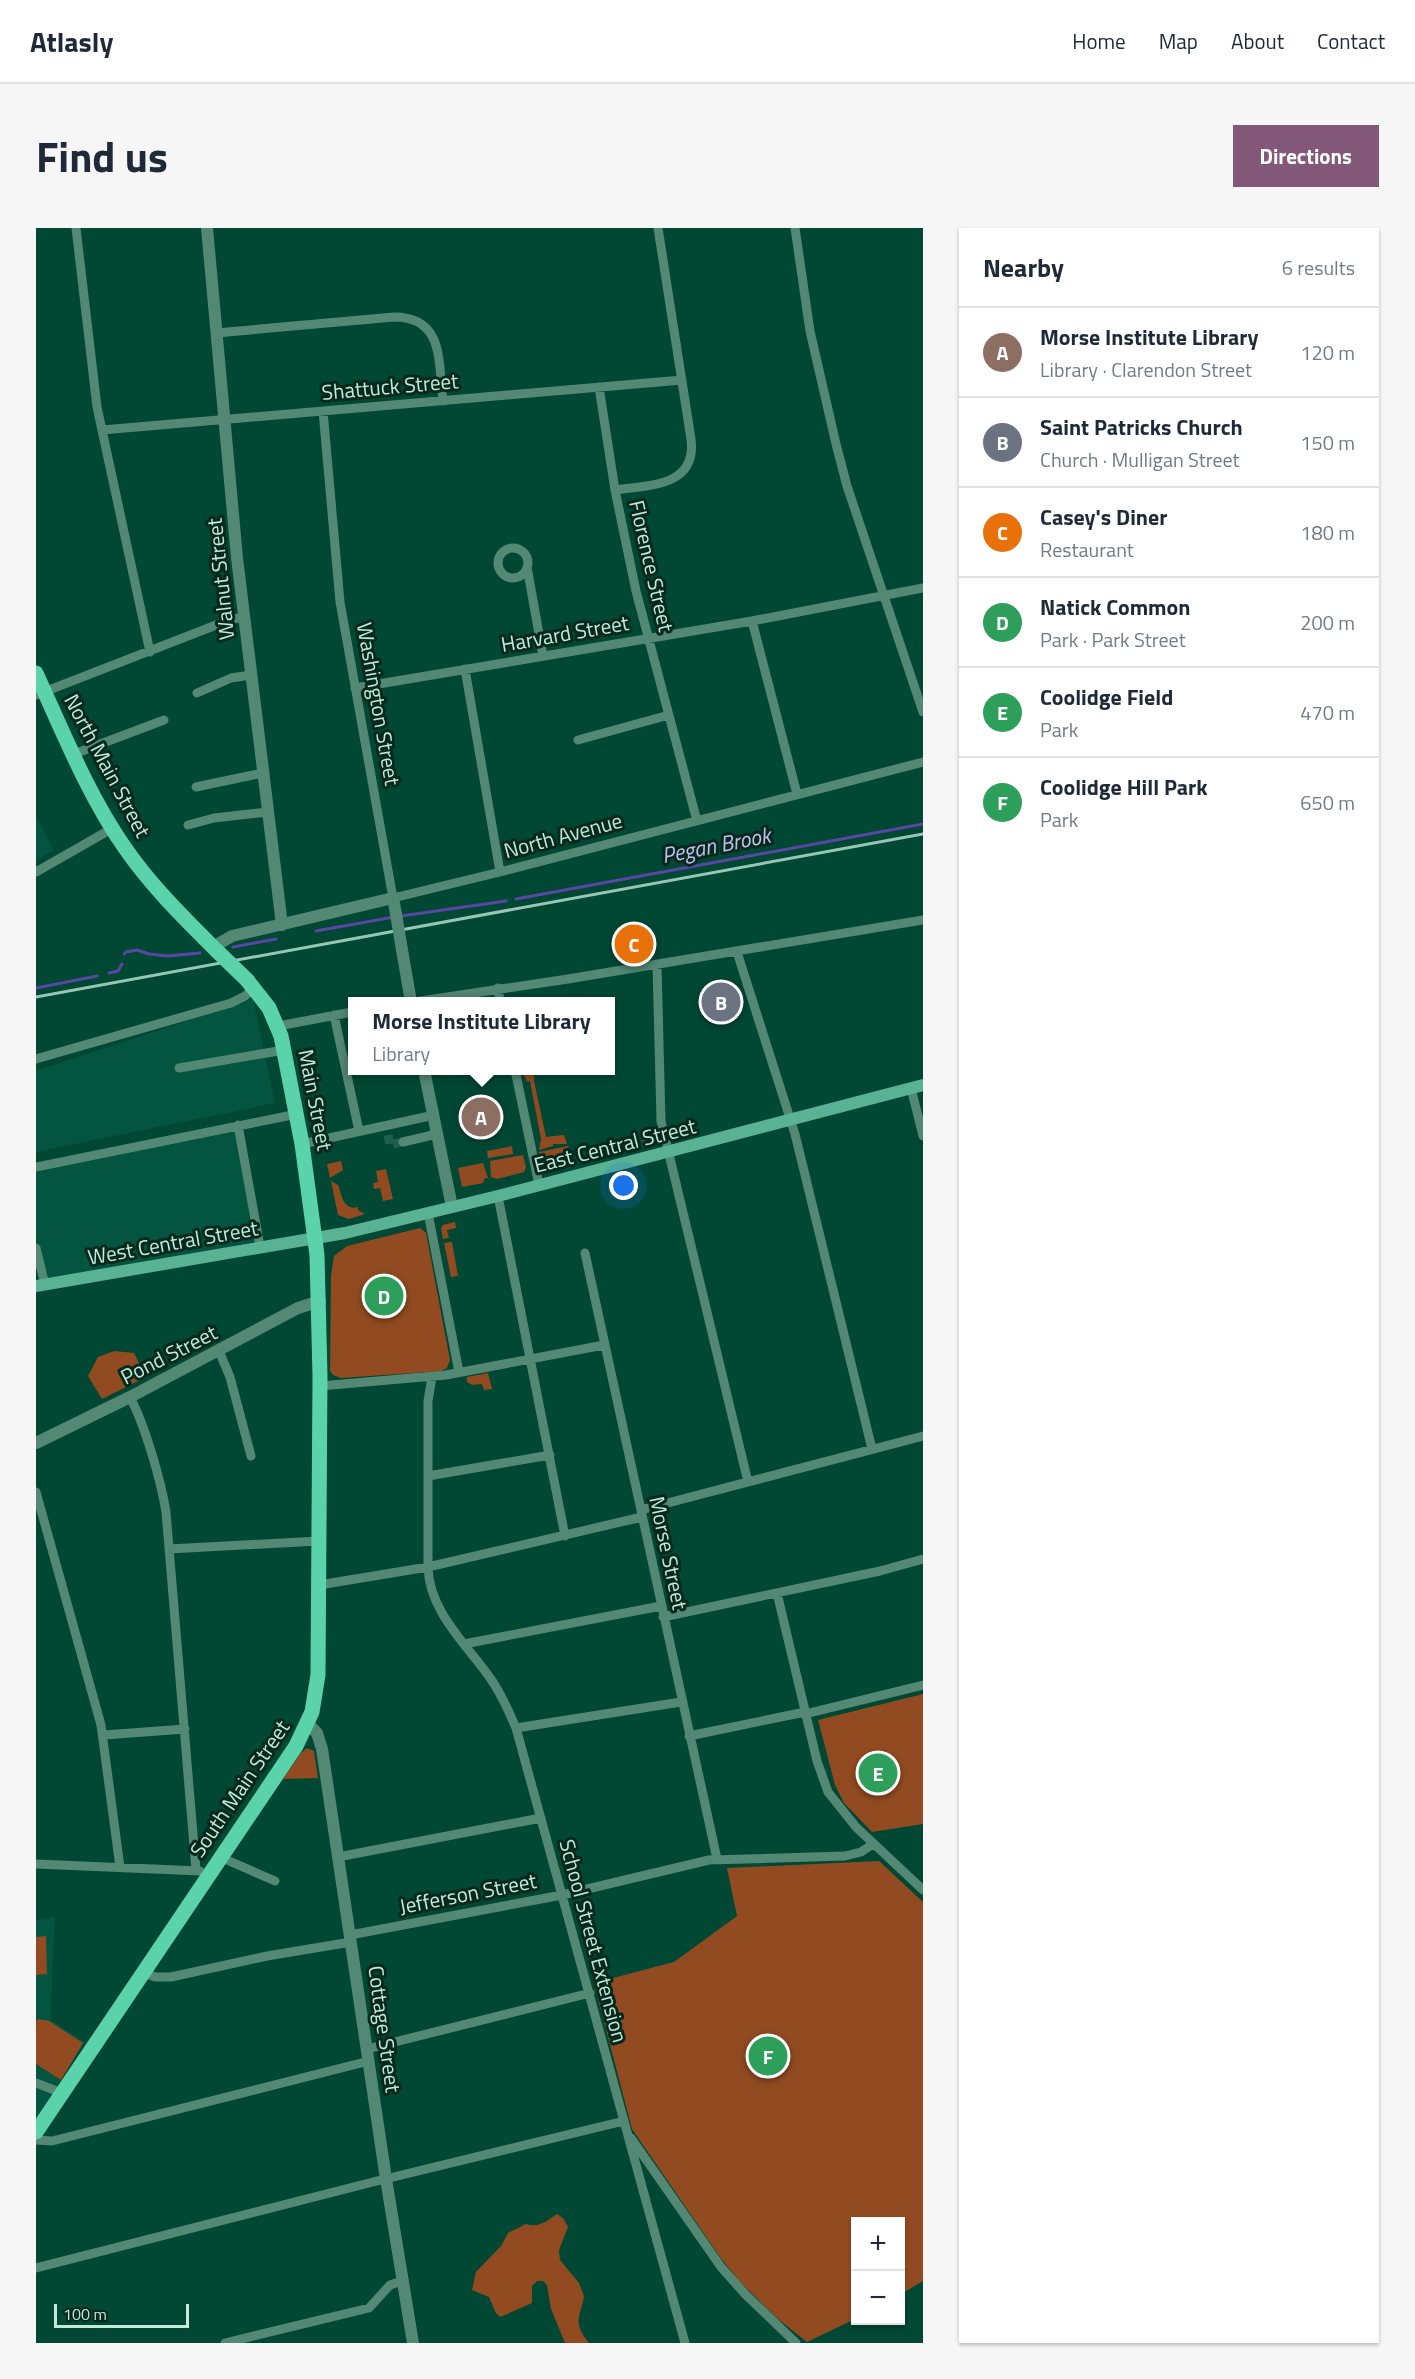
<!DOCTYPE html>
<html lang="en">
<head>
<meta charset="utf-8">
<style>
  :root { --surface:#fff; --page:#f6f6f7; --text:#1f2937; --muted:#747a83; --line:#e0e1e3; --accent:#825778 }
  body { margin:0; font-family:"Titillium Web",sans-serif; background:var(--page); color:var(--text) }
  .controls { position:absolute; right:18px; bottom:18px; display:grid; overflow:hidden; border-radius:0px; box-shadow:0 2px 4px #0004 }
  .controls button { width:54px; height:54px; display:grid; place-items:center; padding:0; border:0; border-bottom:2px solid var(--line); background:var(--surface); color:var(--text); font:30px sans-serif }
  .scale { position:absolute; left:18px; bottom:15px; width:135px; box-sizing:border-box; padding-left:6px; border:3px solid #c4eada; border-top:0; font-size:16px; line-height:21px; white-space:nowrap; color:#c4eada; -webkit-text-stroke:4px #06291e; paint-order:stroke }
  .you { position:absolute; left:588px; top:958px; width:21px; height:21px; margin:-15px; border:4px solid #fff; border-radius:50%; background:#1a73e8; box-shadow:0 0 0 9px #1a73e833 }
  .badge { display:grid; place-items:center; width:39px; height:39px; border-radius:50%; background:var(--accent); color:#fff; font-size:20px; font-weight:700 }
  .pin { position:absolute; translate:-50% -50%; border:3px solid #fff; box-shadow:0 2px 6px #0006 }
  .popup { position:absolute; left:312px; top:769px; width:267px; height:78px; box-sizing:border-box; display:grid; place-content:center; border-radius:0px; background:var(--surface); filter:drop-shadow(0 2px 4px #0005); font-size:20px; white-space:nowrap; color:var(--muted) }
  .popup b { font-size:22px; color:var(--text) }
  .popup::after { content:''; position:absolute; left:50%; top:100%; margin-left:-12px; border:12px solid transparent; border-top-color:var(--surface) }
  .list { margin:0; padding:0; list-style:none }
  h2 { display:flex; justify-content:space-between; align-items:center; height:78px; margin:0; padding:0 24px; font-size:26px }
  h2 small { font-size:20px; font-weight:400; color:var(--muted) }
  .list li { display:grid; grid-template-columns:39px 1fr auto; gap:18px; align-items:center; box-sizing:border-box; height:90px; padding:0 24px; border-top:2px solid var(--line) }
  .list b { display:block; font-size:22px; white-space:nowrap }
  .list p { margin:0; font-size:20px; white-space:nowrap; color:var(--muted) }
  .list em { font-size:20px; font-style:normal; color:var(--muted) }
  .map { position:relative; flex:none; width:887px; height:2115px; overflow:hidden; border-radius:0px }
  header { display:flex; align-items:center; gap:36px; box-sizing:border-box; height:84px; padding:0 30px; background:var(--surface); border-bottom:2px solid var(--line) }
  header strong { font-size:28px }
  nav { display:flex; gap:33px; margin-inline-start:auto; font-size:21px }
  .intro { display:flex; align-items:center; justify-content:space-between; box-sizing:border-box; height:144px; padding:0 36px }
  h1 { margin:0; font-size:42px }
  .button { padding:15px 27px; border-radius:0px; background:var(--accent); color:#fff; font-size:21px; font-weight:700 }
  main { display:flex; gap:36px; padding:0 36px }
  aside { flex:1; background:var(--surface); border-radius:0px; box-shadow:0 2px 4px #0004 }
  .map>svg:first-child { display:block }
  .built { fill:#045540 }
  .green { fill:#924b20 }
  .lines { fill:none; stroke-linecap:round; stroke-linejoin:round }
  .stream { stroke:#5946a4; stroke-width:3 }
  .minor-tunnel { stroke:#1d5f4d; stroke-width:9; stroke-dasharray:9 4.5; stroke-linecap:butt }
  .minor { stroke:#528874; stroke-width:9 }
  .tertiary { stroke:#528874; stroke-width:12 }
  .secondary { stroke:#58b293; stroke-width:12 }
  .primary { stroke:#5ad3ab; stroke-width:15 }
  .rail { stroke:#98c6b5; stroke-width:3 }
  .tertiary-bridge { stroke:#528874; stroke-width:12 }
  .primary-bridge { stroke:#5ad3ab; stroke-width:15 }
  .labels { text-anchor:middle; stroke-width:6; stroke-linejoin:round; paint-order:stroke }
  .street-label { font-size:21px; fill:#c4eada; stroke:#06291e }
  .water-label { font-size:22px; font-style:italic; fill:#c4c0f2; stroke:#06291e }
</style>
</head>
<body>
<header>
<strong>Atlasly</strong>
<nav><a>Home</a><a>Map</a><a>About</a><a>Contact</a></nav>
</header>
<div class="intro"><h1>Find us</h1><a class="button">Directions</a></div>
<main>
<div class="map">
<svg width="887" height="2115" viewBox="0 0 887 2115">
  <rect width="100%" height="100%" fill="#004734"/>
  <path class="built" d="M0 589 18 622 0 633Z
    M217 771 239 875 0 924V843Z
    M199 903 218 1014 11 1050 0 1009V944Z
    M19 1688 14 1792 49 1814 0 1891V1836L25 1851 2 1791 0 1793V1692Z"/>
  <path class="green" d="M491 843H498V853L510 909 528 907 531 916H517V918L503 922 505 911 494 853 491 854 488 847Z
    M619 903 618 913 607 917 605 906Z
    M476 918 477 926 452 930 451 923Z
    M532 918 536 934 512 940 506 937 503 924Z
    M487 927 490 939 488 944 461 951 455 949 454 933Z
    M305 933 307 942 294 950 291 936Z
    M447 935 452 950H449L447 955 426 959 422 940Z
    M350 941 357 971 347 973 344 960 338 961 337 955 342 954 340 943Z
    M295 953 302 957C306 967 307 983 322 979V982L329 986 313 991 302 987Z
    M419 994 420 1000 411 1002 413 1010 407 1011 405 1000 407 997Z
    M384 1000 390 1005 414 1132 411 1140 405 1143 305 1150 297 1147 294 1143 295 1048 298 1028 311 1018Z
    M416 1014 422 1048 415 1049 408 1015Z
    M78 1123 98 1125 110 1149 66 1171 52 1148 62 1129Z
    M452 1145 456 1161 448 1162 446 1156 436 1157 431 1154V1149Z
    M887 1466V1596L836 1604 808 1575 799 1557 782 1492Z
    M271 1520 278 1523 282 1550 247 1551 265 1525Z
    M843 1633 887 1674V2053L865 2066 864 1994H820L819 2091 771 2114 742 2091 704 2054 684 2029 596 1901 558 1755 638 1734 701 1688 691 1640Z
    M10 1708 11 1746 0 1747V1709Z
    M2 1791 13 1793 47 1815 25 1852 0 1836V1793Z
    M521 1986 527 1990 532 1999 523 2022 524 2032 543 2055 548 2068C544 2091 536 2093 553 2115H529L515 2081 511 2057 507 2053H501L496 2058V2075L464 2089 460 2085 453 2069 436 2062 440 2044 465 2018 472 2005 490 1996C503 2000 511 1993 521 1986Z"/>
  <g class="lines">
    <path class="stream" d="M480 671 887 596
      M365 688 470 673
      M280 703 358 689
      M197 719 240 711
      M88 726 90 724 101 722 113 726 131 728 164 725
      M73 745 82 743 86 736
      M0 760 61 748"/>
    <path class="minor-tunnel" d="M352 907 354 917 367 914"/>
    <path class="minor" d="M40 0 61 179 114 424
      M759 0 774 103 800 216 811 258 887 484
      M180 105 358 89C409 89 402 135 407 173
      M563 159 579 262 600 363 661 593
      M287 183 304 374 357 670 464 644 887 534
      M66 202 646 152
      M579 262C613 257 661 259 655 211L622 0
      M462 335a15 15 0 1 1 30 0a15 15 0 1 1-30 0Z
      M491 339 507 428
      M716 393 761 566
      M429 441 464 644
      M319 460 716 393 887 360
      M161 465 195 450 215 447
      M0 467 193 392 208 389
      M542 512 633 487
      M38 526 128 492
      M160 559 227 545
      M152 597 178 590 232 584
      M0 644 77 600
      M701 724 759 906 836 1221
      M621 737 625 893 712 1254
      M462 760 464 774
      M378 774 532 751 887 692
      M298 787 323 903
      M242 798 316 784
      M0 831 195 775 209 768 218 760
      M143 840 248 822
      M479 842 503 957
      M875 860 887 908
      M202 897 224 1019
      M367 914 401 906
      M266 916 398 887
      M0 939 261 886
      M462 968 529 1308
      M392 985 423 1144
      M0 1020 9 1057
      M549 1025 681 1631
      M183 1123 194 1149 215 1228
      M396 1149 392 1173V1339C393 1382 428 1414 452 1447 464 1463 472 1481 480 1500L649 2115
      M284 1158 410 1147 568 1117
      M94 1169C109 1197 125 1253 130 1284L160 1642
      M392 1248 514 1227
      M0 1264 65 1497 84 1639
      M605 1282 887 1208
      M133 1321 283 1313
      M283 1357 392 1339 606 1289
      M741 1365 781 1533 792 1564 820 1599 887 1662
      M627 1389 844 1343 887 1331
      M428 1416 625 1378
      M769 1486 887 1457
      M480 1500 645 1474
      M68 1507 149 1501
      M653 1508 769 1484
      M184 1629 239 1653
      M302 1629 505 1590
      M0 1636 164 1643
      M314 1707 526 1667 673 1632 809 1628 825 1624 837 1616
      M107 1744 119 1749H135L231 1728 315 1714
      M331 1821 554 1765
      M0 1855 26 1865
      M595 1910 685 2039 709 2066 760 2115
      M0 1912 16 1913 333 1833
      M0 2040 337 1954 588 1893
      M189 2115 333 2080 354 2057 366 2053"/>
    <path class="tertiary" d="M171 0 201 330 246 697
      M177 719 196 708 357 670 360 686
      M366 722 375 774
      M388 842 416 979
      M0 1215 94 1169 262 1080 284 1073
      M272 1496 281 1505 286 1521 350 1951 377 2115"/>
    <path class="secondary" d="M0 1058 309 1005 462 968 887 857"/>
    <path class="primary" d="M0 445C27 504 52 567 89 620 116 659 148 690 181 723
      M0 1904 260 1518 276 1484 282 1447 284 1148 281 1027 266 916 245 808 233 780 211 752"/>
    <path class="rail" d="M0 769 887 606"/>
    <path class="tertiary-bridge" d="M360 686 366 722"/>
    <path class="primary-bridge" d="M181 723 211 752"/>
  </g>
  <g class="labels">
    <g class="street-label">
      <text transform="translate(354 159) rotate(-5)" y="7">Shattuck Street</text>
      <text transform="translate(615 338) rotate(77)" y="7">Florence Street</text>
      <text transform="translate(185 351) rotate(-96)" y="7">Walnut Street</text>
      <text transform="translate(529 406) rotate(-10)" y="7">Harvard Street</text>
      <text transform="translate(342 476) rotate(80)" y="7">Washington Street</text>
      <text transform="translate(71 538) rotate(62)" y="7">North Main Street</text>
      <text transform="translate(527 608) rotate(-15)" y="7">North Avenue</text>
      <text transform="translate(279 872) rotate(79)" y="7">Main Street</text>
      <text transform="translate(579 918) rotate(-14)" y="7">East Central Street</text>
      <text transform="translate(137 1015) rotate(-10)" y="7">West Central Street</text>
      <text transform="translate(133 1127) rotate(-27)" y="7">Pond Street</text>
      <text transform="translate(632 1325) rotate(78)" y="7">Morse Street</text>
      <text transform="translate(204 1561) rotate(-56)" y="7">South Main Street</text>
      <text transform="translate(432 1666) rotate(-11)" y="7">Jefferson Street</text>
      <text transform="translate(557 1713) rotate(75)" y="7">School Street Extension</text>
      <text transform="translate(348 1801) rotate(82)" y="7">Cottage Street</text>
    </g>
    <g class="water-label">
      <text transform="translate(680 617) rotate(-11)" y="8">Pegan Brook</text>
    </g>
  </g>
</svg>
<div class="controls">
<button>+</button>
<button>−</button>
</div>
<div class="scale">100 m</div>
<div class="you"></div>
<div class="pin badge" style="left:445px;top:889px;background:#8d6e63">A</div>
<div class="popup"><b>Morse Institute Library</b>Library</div>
<div class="pin badge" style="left:685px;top:774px;background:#6b7280">B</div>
<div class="pin badge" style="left:598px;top:716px;background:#e8710a">C</div>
<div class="pin badge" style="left:348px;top:1068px;background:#2e9e5b">D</div>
<div class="pin badge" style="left:842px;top:1545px;background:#2e9e5b">E</div>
<div class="pin badge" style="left:732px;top:1828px;background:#2e9e5b">F</div>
</div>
<aside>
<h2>Nearby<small>6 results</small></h2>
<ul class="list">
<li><span class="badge" style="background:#8d6e63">A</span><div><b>Morse Institute Library</b><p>Library · Clarendon Street</p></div><em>120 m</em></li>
<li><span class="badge" style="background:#6b7280">B</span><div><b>Saint Patricks Church</b><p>Church · Mulligan Street</p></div><em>150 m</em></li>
<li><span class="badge" style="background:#e8710a">C</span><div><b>Casey's Diner</b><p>Restaurant</p></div><em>180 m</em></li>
<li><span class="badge" style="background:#2e9e5b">D</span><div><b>Natick Common</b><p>Park · Park Street</p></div><em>200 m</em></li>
<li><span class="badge" style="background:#2e9e5b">E</span><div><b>Coolidge Field</b><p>Park</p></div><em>470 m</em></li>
<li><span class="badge" style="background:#2e9e5b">F</span><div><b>Coolidge Hill Park</b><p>Park</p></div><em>650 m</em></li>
</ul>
</aside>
</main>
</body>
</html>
